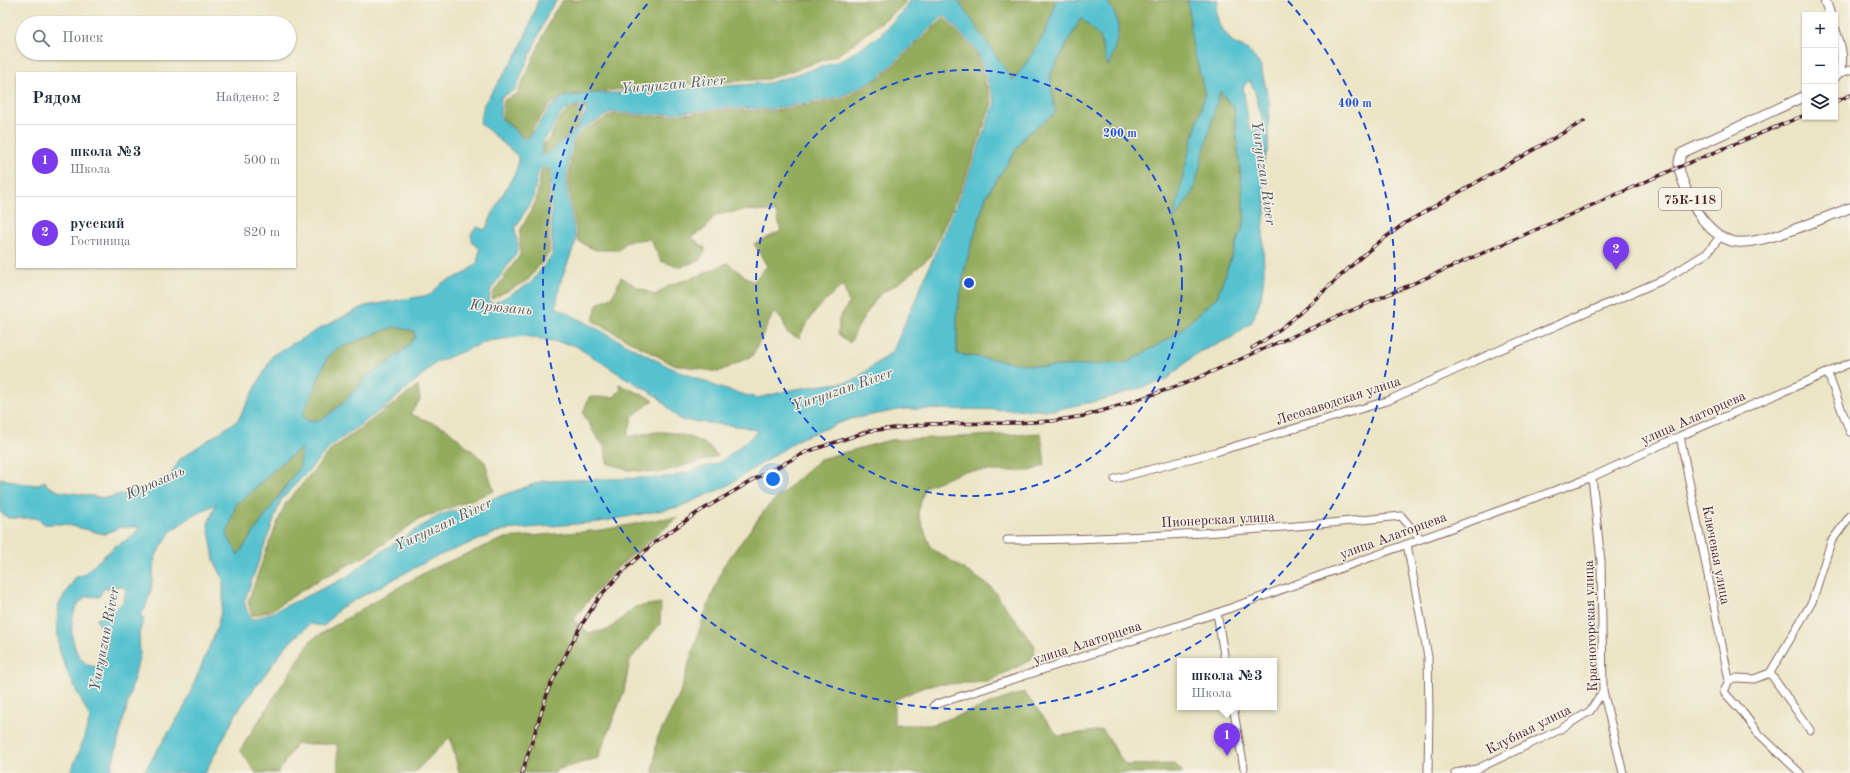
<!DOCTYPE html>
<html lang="ru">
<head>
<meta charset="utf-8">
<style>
  :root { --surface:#fff; --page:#f2f2f3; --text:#1f2937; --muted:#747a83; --line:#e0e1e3; --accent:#7c3aed }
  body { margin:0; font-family:"Old Standard TT",serif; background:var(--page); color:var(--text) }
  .controls { position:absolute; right:12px; top:12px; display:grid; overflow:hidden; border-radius:0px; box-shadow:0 1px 3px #0004 }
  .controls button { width:36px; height:36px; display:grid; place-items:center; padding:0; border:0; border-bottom:1px solid var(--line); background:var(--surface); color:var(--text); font:20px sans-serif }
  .you { position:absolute; left:773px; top:479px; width:14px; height:14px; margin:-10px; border:3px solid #fff; border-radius:50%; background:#1a73e8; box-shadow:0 0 0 6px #1a73e833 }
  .badge { display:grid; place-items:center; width:26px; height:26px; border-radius:50%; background:var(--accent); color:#fff; font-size:13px; font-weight:700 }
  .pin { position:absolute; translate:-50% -33px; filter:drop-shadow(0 1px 2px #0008) }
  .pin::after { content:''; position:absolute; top:21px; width:14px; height:12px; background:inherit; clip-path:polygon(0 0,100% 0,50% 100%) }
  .popup { position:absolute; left:1177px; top:658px; width:100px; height:52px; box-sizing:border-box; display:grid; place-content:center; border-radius:0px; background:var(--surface); filter:drop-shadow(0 1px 3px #0005); font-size:13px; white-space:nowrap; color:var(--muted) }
  .popup b { font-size:15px; color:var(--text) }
  .popup::after { content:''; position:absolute; left:50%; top:100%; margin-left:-8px; border:8px solid transparent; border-top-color:var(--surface) }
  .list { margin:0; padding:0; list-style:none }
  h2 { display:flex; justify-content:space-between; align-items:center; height:52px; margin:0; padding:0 16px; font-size:17px }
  h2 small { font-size:13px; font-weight:400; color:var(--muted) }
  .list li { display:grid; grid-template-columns:26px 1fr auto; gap:12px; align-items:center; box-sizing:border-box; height:72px; padding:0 16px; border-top:1px solid var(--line) }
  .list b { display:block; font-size:15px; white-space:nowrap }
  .list p { margin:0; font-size:13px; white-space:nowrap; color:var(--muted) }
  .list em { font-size:13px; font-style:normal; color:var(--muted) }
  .icon { flex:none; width:22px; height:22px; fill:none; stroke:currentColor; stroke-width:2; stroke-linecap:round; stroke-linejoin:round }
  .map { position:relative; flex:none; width:1850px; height:773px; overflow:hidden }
  .search { position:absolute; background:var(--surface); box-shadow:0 1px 3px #0004; left:16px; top:16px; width:280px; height:44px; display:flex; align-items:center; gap:10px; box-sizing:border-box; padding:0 14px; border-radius:22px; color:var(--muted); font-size:15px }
  .panel { position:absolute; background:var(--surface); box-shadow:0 1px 3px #0004; left:16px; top:72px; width:280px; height:196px; border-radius:0px }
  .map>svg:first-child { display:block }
  .forest { fill:#93ab5c; stroke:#6e6544 }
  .water { fill:#56c2cf; stroke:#50707d; fill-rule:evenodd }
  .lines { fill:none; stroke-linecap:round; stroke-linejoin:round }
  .river { stroke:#56c2cf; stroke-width:13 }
  .minor-casing { stroke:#826461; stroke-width:9 }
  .major-casing { stroke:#826461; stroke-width:11 }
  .minor { stroke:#fff; stroke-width:7 }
  .major { stroke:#fff; stroke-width:9 }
  .rail-casing { stroke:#4a1f2b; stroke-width:3.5 }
  .rail { stroke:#f7f3e8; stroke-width:2; stroke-dasharray:6; stroke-linecap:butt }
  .ring { fill:none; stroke:#1d4ed8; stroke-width:2; stroke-dasharray:7 5 }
  .labels { text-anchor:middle; stroke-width:3; stroke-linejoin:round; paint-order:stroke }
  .shield { fill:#f7f3e8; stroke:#7e5f64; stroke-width:1 }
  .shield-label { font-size:13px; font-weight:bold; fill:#4a1f2b }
  .street-label { font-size:14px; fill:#4a1f2b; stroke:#f7f3e8 }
  .water-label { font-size:15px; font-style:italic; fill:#4e5864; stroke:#f7f3e8 }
  .centre { fill:#1d4ed8; stroke:#f7f3e8; stroke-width:2 }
  .ring-label { font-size:12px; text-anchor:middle; font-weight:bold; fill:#1d4ed8; stroke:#f7f3e8; stroke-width:3; stroke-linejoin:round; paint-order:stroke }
</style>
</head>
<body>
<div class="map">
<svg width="1850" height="773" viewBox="0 0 1850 773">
  <rect width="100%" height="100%" fill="#f7f3e8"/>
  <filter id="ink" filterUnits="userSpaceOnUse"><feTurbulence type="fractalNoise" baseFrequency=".025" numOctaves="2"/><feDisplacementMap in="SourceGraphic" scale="8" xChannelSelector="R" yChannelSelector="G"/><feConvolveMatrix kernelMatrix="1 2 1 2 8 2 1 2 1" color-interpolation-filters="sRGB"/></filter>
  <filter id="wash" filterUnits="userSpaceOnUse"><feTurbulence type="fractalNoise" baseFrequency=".012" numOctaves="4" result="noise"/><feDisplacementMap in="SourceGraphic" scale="16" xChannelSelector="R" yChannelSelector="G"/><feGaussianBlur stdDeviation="0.9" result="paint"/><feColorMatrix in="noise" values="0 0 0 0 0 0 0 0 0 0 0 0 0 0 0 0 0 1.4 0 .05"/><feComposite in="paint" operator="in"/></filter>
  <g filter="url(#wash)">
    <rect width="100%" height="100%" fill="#ebe5c6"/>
    <path class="forest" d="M563 0H905L904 5 838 55 768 79 631 88 564 96 550 105 534 126 527 140 502 118 504 100 517 94 553 14Z
      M958 0H1055C1052 30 1030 57 1013 81Z
      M1106 0H1188L1192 43 1205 94 1186 163 1174 219 1193 192 1219 91 1234 108 1245 220 1217 297 1174 336 1126 363 1044 367 957 354V312L966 263 986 196 1025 136 1055 113 1050 75 1081 18 1100 37 1108 67C1117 40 1125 25 1106 0Z
      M944 18 976 52 992 103 965 179 930 257 903 280 880 294 863 318 850 343 838 334 839 319 849 303 843 285C824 301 809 315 799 338L787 333 783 321 774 312 752 356 718 372 672 364 593 321 597 304 613 296 621 277 637 287 655 295 670 285 698 276 727 263 753 282 767 266 754 244 781 231 776 212 745 210 715 215 706 228 691 237 706 249 699 261 679 267 661 261 650 239 627 241 619 250H595L578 241 568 184 573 144 581 132 613 114 654 117 726 110 772 111 842 99 880 78Z
      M585 107 575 129 554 149 549 158 543 157V144L550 138 559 119 568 110Z
      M542 167 549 168V253L528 280 492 299 494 291 520 255V231L536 201Z
      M394 327 414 330 415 337 407 347 388 363 370 374 342 404 323 419 307 421 302 417 327 358 338 348Z
      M619 384 654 400 633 416 627 437C637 435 648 433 658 432 677 431 707 440 718 456L658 473 628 470 607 463 605 448 594 433 583 413 589 397H614L621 389Z
      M418 386 420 400 410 414 446 428 485 462 494 491 418 520 368 555 317 581 270 611 252 616 248 602 266 551 285 504 333 448Z
      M1041 433 1045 465 1031 471H965L925 487 918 513 931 548 990 586 1035 646 1034 658 988 682 929 685 894 700V725H931L1024 692 1058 736 1103 730 1125 765 1175 764 1184 773H653L657 739 679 696 703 618 724 565 767 507 820 459 890 440Z
      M302 448 300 466 238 555 226 535 236 504 248 495 280 464Z
      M677 518 618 567 577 614 574 621 589 633 608 630 635 607 661 603 660 624 630 660 624 692 598 758 556 770 555 773H459L450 737 414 773H338L337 744H296L278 773H256L240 750 311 640 383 596 433 568 505 538 602 530 661 519Z"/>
    <path class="water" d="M538 0H557L549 11 515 90 501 97 500 117 526 141 551 107 563 97 594 93H618L632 89H682L769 83 840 61 877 38 907 7 910 0H958L1013 81C1030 57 1052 30 1055 0H1106C1126 25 1117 40 1108 67L1100 37 1081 18 1050 75 1055 113 1025 136 986 196 966 263 957 312V354L1044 367 1126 363 1174 336 1217 297 1245 220 1234 108 1220 91 1193 192 1173 221 1186 163 1205 94 1192 43 1188 0H1218L1216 10 1219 25 1233 43 1248 50 1261 66 1269 103 1268 149 1261 170 1266 204 1263 231 1264 276 1261 298 1252 322 1231 338 1197 353 1166 380 1101 400 1054 410 904 409 850 419 801 438 725 487 679 507 599 522 503 530 433 558 340 608 324 626 310 624 285 647 237 712 205 773H143L184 708 217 628 223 603V579L214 560 208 524 216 504 192 516 171 531 155 557 151 590 145 609 140 615 144 618 139 633 140 654 110 773H70L80 750 90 718 68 674 59 649 57 623 59 604 76 577 83 575 114 547 130 538 141 527H121L104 534 64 524H45L36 518H8L0 512 1 503H0V478L19 483 39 485 41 482H46V485L58 491 105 498 142 490 170 476 180 459 238 420 273 355 321 328 365 306 430 295 442 283 464 274 477 263 480 249 473 243 471 234 477 227 485 230 498 203 517 169 518 156 480 123 484 104 519 51 531 22ZM944 15 977 51 995 102 967 179 893 351 853 381 795 389 757 398 723 389 669 367 556 307 560 283 576 241 566 184 571 144 580 130 612 112 654 115 725 108 772 109 841 97 879 77ZM1249 80 1254 89 1263 121 1253 132 1249 127 1243 87ZM586 105V112L576 130 554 150 551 166 552 255 531 283 495 303 489 302 491 289 516 254 518 245 515 229 533 197 542 155V142C554 132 554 116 567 109 572 106 581 106 586 105ZM394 327 414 331 415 337 407 347 388 363 370 374 342 404 323 419 308 421 302 417 327 358 338 348ZM525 336 574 345 621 375 657 396 680 420 745 427 759 431 721 462 672 477 543 481 489 500 440 515 371 558 345 578 271 613 251 620 244 602 281 500 332 445 389 404 437 362 488 341ZM302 448 300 466 238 555 227 535 236 504 248 495 280 464ZM121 586 126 589C124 610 112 610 96 620L108 636 103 667C99 667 92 667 88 665 71 654 68 625 76 607 78 603 84 599 87 596L99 597 103 589Z"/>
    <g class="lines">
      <path class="river" d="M529 174 534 164C548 162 556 158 565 147"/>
    </g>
  </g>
  <g filter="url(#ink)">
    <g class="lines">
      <defs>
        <path id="minor" d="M1838 74 1850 70
          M1828 374 1850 432
          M1680 436 1729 680
          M1592 477 1601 561 1603 691 1623 773
          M1115 479 1219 451 1387 401 1495 352 1665 279 1707 253 1720 237
          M1007 540C1138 539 1270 530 1401 516L1421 539
          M1407 544 1428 657 1429 711 1428 773
          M1217 613 1225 661
          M1770 673 1754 679 1737 678 1729 680 1724 692 1744 714 1757 732 1800 773
          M934 705 1217 613 1592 477 1680 436 1850 363
          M1233 707 1244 768
          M1810 730 1770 673 1812 602 1831 542 1850 516
          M1455 773 1477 769 1559 730 1590 711 1603 691"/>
        <path id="major" d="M1825 0 1830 15
          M1835 30C1840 45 1847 63 1835 77
          M1805 96 1682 153C1674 166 1684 183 1689 196 1696 214 1712 235 1731 241 1755 249 1825 217 1850 208"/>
      </defs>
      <use href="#minor" class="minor-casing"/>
      <use href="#major" class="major-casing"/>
      <use href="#minor" class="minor"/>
      <use href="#major" class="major"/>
      <defs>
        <path id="rail" d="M1835 102 1850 95
          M1252 348C1300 320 1335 277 1378 243 1387 236 1396 230 1405 223L1584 121
          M522 773 549 688 579 629 600 596 623 571 655 542 697 513 753 480 806 452 869 431 928 424 1014 423 1052 421 1084 416 1122 405 1186 383 1679 167 1805 115"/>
      </defs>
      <use href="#rail" class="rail-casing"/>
      <use href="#rail" class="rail"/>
    </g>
  </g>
  <g class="ring">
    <circle cx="969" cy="283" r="213"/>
    <path d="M1288 1A426 426 0 1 1 650 1"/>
  </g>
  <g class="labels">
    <rect class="shield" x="1659" y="188" width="62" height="22" rx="3"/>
    <g class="shield-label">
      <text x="1690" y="204">75К-118</text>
    </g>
    <g class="street-label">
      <text transform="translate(1338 400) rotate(-18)" y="5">Лесозаводская улица</text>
      <text transform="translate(1693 417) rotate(-24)" y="5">улица Алаторцева</text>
      <text transform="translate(1218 519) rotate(-3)" y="5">Пионерская улица</text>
      <text transform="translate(1393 535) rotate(-20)" y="5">улица Алаторцева</text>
      <text transform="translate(1717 555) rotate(79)" y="5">Ключевая улица</text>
      <text transform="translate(1590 626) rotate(-92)" y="5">Красногорская улица</text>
      <text transform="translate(1087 642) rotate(-18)" y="5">улица Алаторцева</text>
      <text transform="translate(1528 729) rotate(-27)" y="5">Клубная улица</text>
    </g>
    <g class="water-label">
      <text transform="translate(673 84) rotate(-5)" y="5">Yuryuzan River</text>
      <text transform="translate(1264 173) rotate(82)" y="5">Yuryuzan River</text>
      <text transform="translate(501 307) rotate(5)" y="5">Юрюзань</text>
      <text transform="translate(842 389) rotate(-19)" y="5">Yuryuzan River</text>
      <text transform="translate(155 482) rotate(-24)" y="5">Юрюзань</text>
      <text transform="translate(443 524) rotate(-25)" y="5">Yuryuzan River</text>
      <text transform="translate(104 639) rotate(-79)" y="5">Yuryuzan River</text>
    </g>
  </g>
  <circle cx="969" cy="283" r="6" class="centre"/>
  <g class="ring-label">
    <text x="1355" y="107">400 m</text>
    <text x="1120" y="137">200 m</text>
  </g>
</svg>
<div class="controls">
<button>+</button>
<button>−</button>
<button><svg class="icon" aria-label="layers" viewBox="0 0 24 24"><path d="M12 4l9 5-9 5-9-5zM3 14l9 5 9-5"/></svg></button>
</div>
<div class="you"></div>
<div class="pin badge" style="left:1227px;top:756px">1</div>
<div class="popup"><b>школа №3</b>Школа</div>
<div class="pin badge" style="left:1616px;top:270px">2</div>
<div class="search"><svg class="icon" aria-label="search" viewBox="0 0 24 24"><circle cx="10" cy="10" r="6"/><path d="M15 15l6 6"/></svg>Поиск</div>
<section class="panel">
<h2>Рядом<small>Найдено: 2</small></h2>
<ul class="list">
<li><span class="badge">1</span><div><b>школа №3</b><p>Школа</p></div><em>500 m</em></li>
<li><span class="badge">2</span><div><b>русский</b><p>Гостиница</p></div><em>820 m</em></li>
</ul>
</section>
</div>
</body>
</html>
